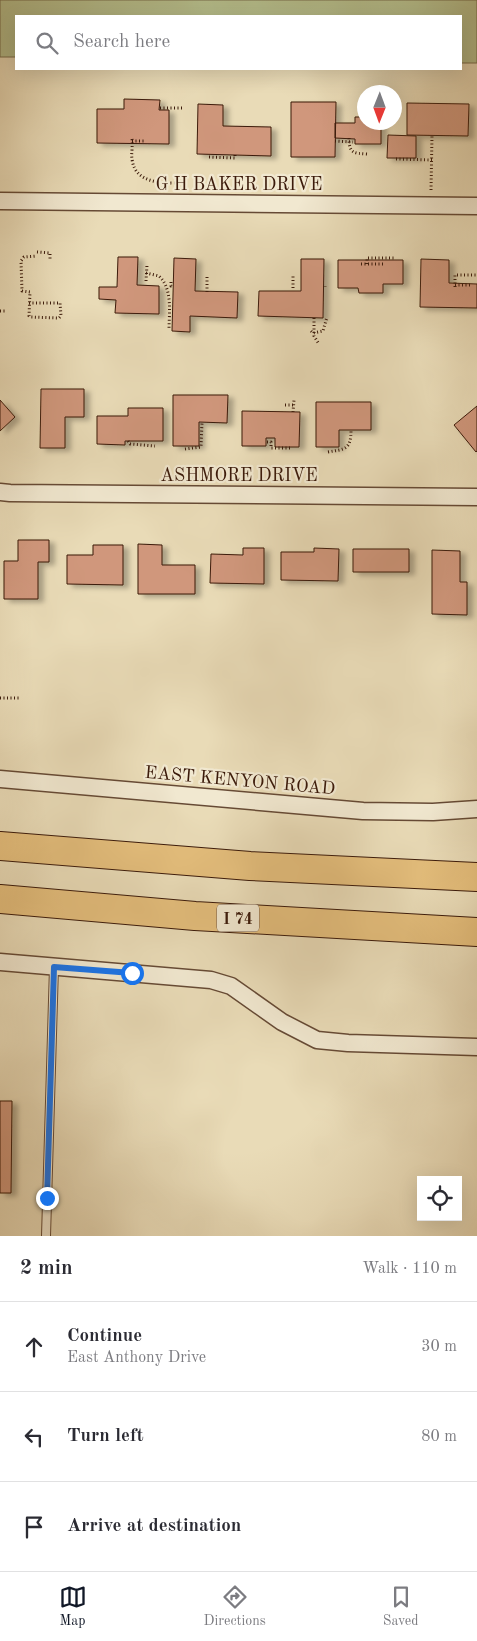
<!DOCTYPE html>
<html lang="en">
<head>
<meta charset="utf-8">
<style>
  :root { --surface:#fff; --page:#f2f2f3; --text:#2b2b33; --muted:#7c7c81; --line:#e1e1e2; --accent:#111827 }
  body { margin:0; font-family:"Old Standard TT",serif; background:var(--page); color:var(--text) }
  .controls { position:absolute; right:15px; bottom:15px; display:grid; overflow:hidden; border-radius:0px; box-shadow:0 5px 20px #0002 }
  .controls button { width:45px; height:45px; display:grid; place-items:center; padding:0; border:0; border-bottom:1px solid var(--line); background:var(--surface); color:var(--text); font:25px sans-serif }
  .compass { position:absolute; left:357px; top:85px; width:45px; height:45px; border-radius:50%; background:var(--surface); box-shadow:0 5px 20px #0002; rotate:181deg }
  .stop { position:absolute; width:15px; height:15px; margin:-11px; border:4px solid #1a73e8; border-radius:50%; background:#fff }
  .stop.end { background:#1a73e8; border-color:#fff; box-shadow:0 1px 5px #0008 }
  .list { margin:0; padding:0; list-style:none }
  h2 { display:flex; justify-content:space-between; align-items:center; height:65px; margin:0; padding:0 20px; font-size:21px }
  h2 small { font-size:16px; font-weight:400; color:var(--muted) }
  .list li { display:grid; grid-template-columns:32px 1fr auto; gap:15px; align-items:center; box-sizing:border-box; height:90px; padding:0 20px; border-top:1px solid var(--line) }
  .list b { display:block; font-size:19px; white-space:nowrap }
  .list p { margin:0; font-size:16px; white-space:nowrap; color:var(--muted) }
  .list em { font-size:16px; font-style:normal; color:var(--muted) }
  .icon { flex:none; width:28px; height:28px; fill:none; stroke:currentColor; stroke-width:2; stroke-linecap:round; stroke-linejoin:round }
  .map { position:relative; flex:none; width:477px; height:1236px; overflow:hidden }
  .search { position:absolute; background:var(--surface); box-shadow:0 5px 20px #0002; left:15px; right:15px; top:15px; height:55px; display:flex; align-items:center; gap:12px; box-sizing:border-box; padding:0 18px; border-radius:0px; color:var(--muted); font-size:19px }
  .sheet { height:335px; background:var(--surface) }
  nav { display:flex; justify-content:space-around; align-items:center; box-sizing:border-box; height:70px; border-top:1px solid var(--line); background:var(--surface); font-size:14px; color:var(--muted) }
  nav a { display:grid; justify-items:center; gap:2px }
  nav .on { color:var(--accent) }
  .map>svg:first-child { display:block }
  .green { fill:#b5c08f; stroke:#786d4c }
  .building { fill:#d0977c; stroke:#3b1a0a; filter:url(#shadow) }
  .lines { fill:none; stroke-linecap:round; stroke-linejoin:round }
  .lane-casing { stroke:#664a35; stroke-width:10 }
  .street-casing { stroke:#664a35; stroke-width:19 }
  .highway-casing { stroke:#3b1a0a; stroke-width:30 }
  .path { stroke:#3b1a0a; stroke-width:3; stroke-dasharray:1 2.5; stroke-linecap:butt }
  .lane { stroke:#f1e8d0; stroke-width:8 }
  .street { stroke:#f1e8d0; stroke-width:16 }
  .highway { stroke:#e4be7c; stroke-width:28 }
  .route { stroke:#1a73e8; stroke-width:6 }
  .labels { text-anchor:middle; stroke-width:4.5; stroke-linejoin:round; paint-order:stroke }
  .shield { fill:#f1e8d0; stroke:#725845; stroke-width:1 }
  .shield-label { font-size:16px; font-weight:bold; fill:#3b1a0a }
  .street-label { font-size:18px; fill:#3b1a0a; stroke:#f1e8d0 }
</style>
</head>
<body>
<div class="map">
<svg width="477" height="1236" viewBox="0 0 477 1236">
  <defs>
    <filter id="shadow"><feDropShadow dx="5.5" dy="3" stdDeviation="2.5" flood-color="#0004"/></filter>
  </defs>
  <rect width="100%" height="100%" fill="#e9dbb7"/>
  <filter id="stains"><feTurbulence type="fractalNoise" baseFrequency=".004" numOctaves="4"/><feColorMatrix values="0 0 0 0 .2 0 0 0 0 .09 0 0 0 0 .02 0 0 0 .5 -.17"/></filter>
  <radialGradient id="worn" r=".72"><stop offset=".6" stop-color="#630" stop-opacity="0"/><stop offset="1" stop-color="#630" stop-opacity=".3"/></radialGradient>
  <path class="green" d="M0 0H477V63H461V16H16V57H0Z"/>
  <path class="building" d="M124 99 160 100 159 110H169V144L97 143V109H124Z
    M291 102H336L335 157H291Z
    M407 103 469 104 468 136 407 135Z
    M198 104 223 105V126L271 127V156L197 154Z
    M355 117H364V122H381V144H355V139L335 138V123H355Z
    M388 135 416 136V158H387Z
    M118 257H138L137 285 159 286V314L115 313 116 300 99 299V287H117Z
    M174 258 196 259 195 291 238 292 237 318 190 316V332L172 331Z
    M301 259H324L323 318 258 316 259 291H301Z
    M421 259 449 260V283L477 284V308L420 307Z
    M338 260H403V284H383V293H359L358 288H338Z
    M41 389H84V417H65V448H40Z
    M173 395H228L227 423 199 422V446H173Z
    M0 400 15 417 0 431Z
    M316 402H371V430H339V447H316Z
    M477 406V451L476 452 454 425Z
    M128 408H163V441H125V445L97 444V416H128Z
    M242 411 300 412 299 447H275V438H266V446H242Z
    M18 540H49V562H38V599H4V561H18Z
    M138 544 162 545V565H195V594H138Z
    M93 545H123V585L67 584V555H93Z
    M243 548H264V584L210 583 211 554 243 555Z
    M314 548 339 549 338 581 281 580V552H314Z
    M353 549H409V572H353Z
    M432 550 460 551V582H467V615L432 614Z
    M0 1101H12L11 1193H0Z"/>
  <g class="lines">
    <defs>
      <path id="lane" d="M46 1236 54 967"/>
      <path id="street" d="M0 201 477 206
        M0 492 10 493 477 497
        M0 779 363 811 433 812 477 809
        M0 962 211 980 231 986 282 1022 317 1040 348 1043 477 1047"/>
      <path id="highway" d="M0 846 250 866 477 877
        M0 899 195 916 477 932"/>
    </defs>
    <use href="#lane" class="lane-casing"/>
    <use href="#street" class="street-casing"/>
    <use href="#highway" class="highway-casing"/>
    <path class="path" d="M160 108H184
      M349 138C349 154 354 153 367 154
      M132 139C133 146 131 153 132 159 135 185 165 183 184 183
      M132 141H145
      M335 141 353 142
      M209 157 235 158V155
      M396 159 432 160
      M431 190 432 136
      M37 252 50 253V259
      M361 264H385
      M367 264V258H396
      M146 273 159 276C173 289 169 313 169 330
      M146 281 147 265
      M171 282V286H173
      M455 285H472
      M455 287V275H477
      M293 288V274
      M323 288H325V286
      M207 292V276
      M29 303H60L61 316 59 318 30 317 29 316 30 292 22 291 21 261 24 257 37 256
      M0 311H6
      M314 318V336L319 344
      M311 331 313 333 323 331 327 317
      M285 405H294
      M293 412 294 400
      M128 441 130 444 155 446
      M267 442H271V448H290
      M185 449 201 447 202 422
      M328 452C345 449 351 450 351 430
      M0 698H19"/>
    <use href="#lane" class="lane"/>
    <use href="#street" class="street"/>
    <use href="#highway" class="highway"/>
  </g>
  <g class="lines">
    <path class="route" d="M47 1198 54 967 132 973"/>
  </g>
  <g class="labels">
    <rect class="shield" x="217" y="904.5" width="42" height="27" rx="4"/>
    <g class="shield-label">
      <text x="238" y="924">I 74</text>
    </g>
    <g class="street-label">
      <text x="239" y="190">G H BAKER DRIVE</text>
      <text x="239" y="481">ASHMORE DRIVE</text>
      <text transform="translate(240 780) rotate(5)" y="6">EAST KENYON ROAD</text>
    </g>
  </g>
  <rect width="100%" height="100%" filter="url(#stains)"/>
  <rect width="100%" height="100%" fill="url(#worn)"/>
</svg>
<div class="controls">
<button><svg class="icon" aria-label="locate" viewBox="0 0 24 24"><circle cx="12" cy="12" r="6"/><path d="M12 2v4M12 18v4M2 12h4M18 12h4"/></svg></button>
</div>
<svg class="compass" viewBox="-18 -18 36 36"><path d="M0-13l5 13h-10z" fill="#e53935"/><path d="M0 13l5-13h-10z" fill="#7c7c81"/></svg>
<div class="stop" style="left:132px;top:973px"></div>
<div class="stop end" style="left:47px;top:1198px"></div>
<div class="search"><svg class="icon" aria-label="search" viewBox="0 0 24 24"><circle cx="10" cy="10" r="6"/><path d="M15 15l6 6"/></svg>Search here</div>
</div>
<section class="sheet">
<h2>2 min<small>Walk · 110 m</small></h2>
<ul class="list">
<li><svg class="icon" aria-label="ahead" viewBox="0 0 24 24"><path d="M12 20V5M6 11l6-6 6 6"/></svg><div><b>Continue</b><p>East Anthony Drive</p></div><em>30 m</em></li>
<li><svg class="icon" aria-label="left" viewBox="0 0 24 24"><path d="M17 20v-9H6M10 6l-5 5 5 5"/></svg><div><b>Turn left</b></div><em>80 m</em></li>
<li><svg class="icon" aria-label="arrive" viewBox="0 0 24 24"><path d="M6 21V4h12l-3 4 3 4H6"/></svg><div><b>Arrive at destination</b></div></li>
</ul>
</section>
<nav>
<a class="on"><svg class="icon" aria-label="map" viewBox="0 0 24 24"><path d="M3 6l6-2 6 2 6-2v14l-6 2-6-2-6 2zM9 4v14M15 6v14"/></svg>Map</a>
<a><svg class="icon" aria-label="directions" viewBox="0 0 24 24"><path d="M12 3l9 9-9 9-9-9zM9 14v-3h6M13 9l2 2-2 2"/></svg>Directions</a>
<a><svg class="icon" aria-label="saved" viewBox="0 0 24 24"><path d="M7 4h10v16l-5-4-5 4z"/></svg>Saved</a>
</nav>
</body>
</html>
